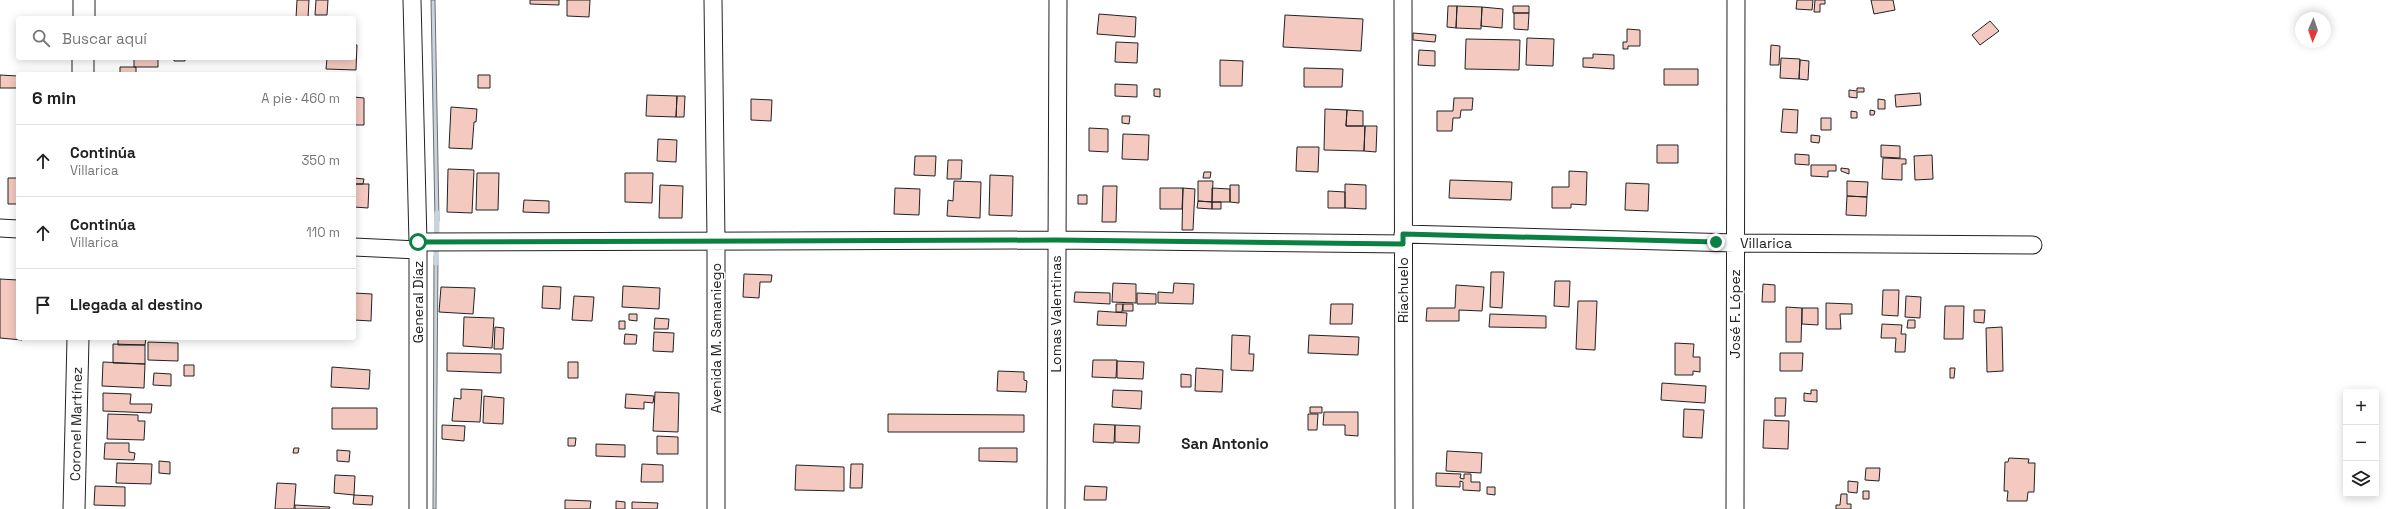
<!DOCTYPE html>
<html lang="es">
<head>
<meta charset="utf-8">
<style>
  :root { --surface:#fff; --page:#f6f6f6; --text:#222; --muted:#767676; --line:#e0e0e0 }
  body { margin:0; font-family:"Space Grotesk",sans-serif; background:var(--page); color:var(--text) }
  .controls { position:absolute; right:12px; bottom:12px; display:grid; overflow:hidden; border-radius:4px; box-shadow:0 2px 10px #0003 }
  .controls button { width:36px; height:36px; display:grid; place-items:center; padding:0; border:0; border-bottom:1px solid var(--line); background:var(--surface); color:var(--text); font:20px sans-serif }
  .compass { position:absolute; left:2295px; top:12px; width:36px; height:36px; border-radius:50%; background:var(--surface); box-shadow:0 2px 10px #0003; rotate:182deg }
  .stop { position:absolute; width:12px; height:12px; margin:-9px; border:3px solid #0b8043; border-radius:50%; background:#fff }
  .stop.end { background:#0b8043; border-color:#fff; box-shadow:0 1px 4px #0008 }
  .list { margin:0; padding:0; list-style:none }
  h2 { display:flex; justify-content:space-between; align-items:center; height:52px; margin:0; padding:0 16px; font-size:17px }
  h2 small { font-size:13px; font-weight:400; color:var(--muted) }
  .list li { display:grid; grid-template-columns:26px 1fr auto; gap:12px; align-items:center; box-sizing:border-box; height:72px; padding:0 16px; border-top:1px solid var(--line) }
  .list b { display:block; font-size:15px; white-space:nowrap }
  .list p { margin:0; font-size:13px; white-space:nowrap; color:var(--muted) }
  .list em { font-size:13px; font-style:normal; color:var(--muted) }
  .icon { flex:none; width:22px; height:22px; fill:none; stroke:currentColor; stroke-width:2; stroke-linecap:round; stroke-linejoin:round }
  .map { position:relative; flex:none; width:2391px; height:509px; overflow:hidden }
  .search { position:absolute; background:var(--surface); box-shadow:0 2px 10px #0003; left:16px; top:16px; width:340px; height:44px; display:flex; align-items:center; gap:10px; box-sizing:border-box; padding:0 14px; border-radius:4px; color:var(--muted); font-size:15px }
  .panel { position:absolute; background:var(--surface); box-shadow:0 2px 10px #0003; left:16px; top:72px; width:340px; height:268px; border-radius:4px }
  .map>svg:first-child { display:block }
  .water { fill:#c7d3dd; stroke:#6f6f6f }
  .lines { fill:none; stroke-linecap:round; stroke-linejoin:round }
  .stream { stroke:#c7d3dd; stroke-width:5.5 }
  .building { fill:#f3c9c0; stroke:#222 }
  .minor-casing { stroke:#222; stroke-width:19 }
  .tertiary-casing { stroke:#222; stroke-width:23 }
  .minor { stroke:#fff; stroke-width:17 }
  .tertiary { stroke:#fff; stroke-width:21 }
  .route { stroke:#0b8043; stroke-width:5 }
  .labels { text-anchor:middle; stroke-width:3; stroke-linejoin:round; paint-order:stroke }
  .street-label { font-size:14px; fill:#222; stroke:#fff }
  .neighbourhood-label { font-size:15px; font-weight:bold; fill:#222; stroke:#fff }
</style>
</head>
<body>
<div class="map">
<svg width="2391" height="509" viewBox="0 0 2391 509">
  <rect width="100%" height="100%" fill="#fff"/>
  <path class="water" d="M431 0H435L439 221H435Z
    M434 256 438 257 436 509H433Z"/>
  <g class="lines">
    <path class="stream" d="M436 263 437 213"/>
  </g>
  <path class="building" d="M297 0H309L308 18H296Z
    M316 0H328L327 15H315Z
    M530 0H559V5L530 4Z
    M567 0H590L589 17 567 16Z
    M1797 0H1813L1812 10 1796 9Z
    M1815 0H1825V4H1820V12H1814Z
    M1871 0H1893L1895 10 1874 14Z
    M1448 6H1457L1456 28 1447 27Z
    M1457 6 1482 7 1481 29 1456 28Z
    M1513 6H1529V13H1513Z
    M1482 7 1503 9 1502 28 1481 26Z
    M1514 13H1529L1528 30 1514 29Z
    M1099 14 1136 17 1135 37 1097 34Z
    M1285 15 1363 19 1361 51 1283 47Z
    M1990 21 1999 31 1980 45 1972 35Z
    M1627 29 1640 30V46H1628V49H1623V42H1627Z
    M1413 33 1436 35 1435 42 1413 40Z
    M1527 38 1554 39 1553 66 1526 65Z
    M1466 39 1520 40 1519 70 1465 69Z
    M1116 42 1138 43 1137 63 1115 62Z
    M354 45H357L356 70 326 69 327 58H354Z
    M1771 45 1780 46 1779 65H1770Z
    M1419 50 1435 51V66L1418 65Z
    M1593 54 1614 55V69L1583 67V58H1593Z
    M134 58H158V67H134Z
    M174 58H185V61H174Z
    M1781 58 1800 59 1799 79 1780 78Z
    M1220 60 1243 61 1242 86H1220Z
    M1800 60 1809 61 1808 80 1799 79Z
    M120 67H136V74H120Z
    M1304 68 1343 69 1342 87H1304Z
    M1664 69H1698V85H1664Z
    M0 75 18 76V88H0Z
    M478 75H490V88H478Z
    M1115 84 1137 85V97L1115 96Z
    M1857 88H1864V92H1857V98L1849 97V90L1857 91Z
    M1154 89H1160V97L1154 96Z
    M1920 93 1921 105 1896 107 1895 95Z
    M647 95 677 96 676 117 646 116Z
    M677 96H685L684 117H676Z
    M354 97 364 98V125H354Z
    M1454 98H1473L1472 110H1461L1460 118H1453L1452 131H1437V111H1453Z
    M751 99 772 100 771 121 751 120Z
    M1878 99 1885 100V109H1878Z
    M451 107 477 109 476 122H474L472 149 449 148Z
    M1325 109 1347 110 1346 126H1365L1364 151 1324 150Z
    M1783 109 1798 110 1797 133 1781 132Z
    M1347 110 1363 111V126H1346Z
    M1870 110 1875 111 1874 115H1870Z
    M1851 111 1857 112V118H1851Z
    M1122 116H1130L1129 124 1122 123Z
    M1821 118H1831V130H1821Z
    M1365 126H1377L1376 152 1364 151Z
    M1089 128 1108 129V152L1089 151Z
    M1123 134 1149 135 1148 160 1122 159Z
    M1811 135 1820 136 1819 143 1811 142Z
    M658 139 677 140 676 162 657 161Z
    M1657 145H1678V163H1657Z
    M1881 145 1900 146V158L1881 157Z
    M1297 147H1319L1318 172 1296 171Z
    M1795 154 1809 155V165L1795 164Z
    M1932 155 1933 179 1915 180 1914 156Z
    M915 156H936L935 176 914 175Z
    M1883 158 1906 159V164H1902V180L1882 179Z
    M948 160H962L961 179H947Z
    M1811 165H1836V171H1828V177L1811 176Z
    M1841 168 1849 169V174L1841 171Z
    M448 169 474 170 472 213 447 212Z
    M1569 171 1587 172 1586 205 1571 204V208H1552V187H1569Z
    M1204 172H1211L1210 178H1203Z
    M477 173H499L498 210H476Z
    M625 173H653L652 203 625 202Z
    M990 175 1013 176 1012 216 989 215Z
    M8 178H18V204H8Z
    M354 178 364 179 363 184H354Z
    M1450 180 1512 182 1511 200 1449 198Z
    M954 181 981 182 980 218 947 216 948 200 953 201Z
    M1198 181H1213L1212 202 1198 201Z
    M1847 181 1868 182 1867 197 1847 196Z
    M1626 183 1649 184 1648 211 1625 210Z
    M354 184H369L368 208 354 207Z
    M1345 184 1366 185V209L1345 208Z
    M660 185 683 186 682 218H659Z
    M1230 185H1239V203L1230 202Z
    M1103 186H1117L1116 222H1102Z
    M895 188 920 189 919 215 894 214Z
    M1160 188H1183L1182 209H1160Z
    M1183 188 1195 189 1193 230H1182Z
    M1212 188 1230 189V202H1212Z
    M1328 191 1345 192V208H1328Z
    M1078 195H1087V204H1078Z
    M1847 196 1867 197 1866 216 1846 215Z
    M524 200 549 201V213L523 212Z
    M1198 201 1212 202V209L1197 208Z
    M1212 202H1221V209H1212Z
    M1491 272H1504L1502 308 1490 307Z
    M744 274 772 275 771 282H760L759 298 743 297Z
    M0 279 18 280V338L22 340 0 338Z
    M1555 281H1570L1569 307 1554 306Z
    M1113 283 1136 284V303L1112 302Z
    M1174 283 1194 284 1193 304 1158 303V292L1173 293Z
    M1763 284 1775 285V302H1762Z
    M1456 285 1484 287 1482 311 1459 310V321H1426L1427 308H1455Z
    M543 286 561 287 560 309 542 308Z
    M623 286 660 288 659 309 622 307Z
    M441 287 475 288 473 314 439 312Z
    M1883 290H1899L1898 316 1882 315Z
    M1075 292 1110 293V304L1074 302Z
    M354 293 372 294 371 321 354 320Z
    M1137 293 1156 294V304H1137Z
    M574 296 594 297 592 321 572 320Z
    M1906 296 1921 297 1920 318 1905 317Z
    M1578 301H1597L1595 350 1576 349Z
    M1826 303 1852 304V314H1840L1841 329H1826Z
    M1116 304H1123L1122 312H1116Z
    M1123 304H1133V311H1123Z
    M1331 304H1353L1352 324H1330Z
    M1945 306H1964L1963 339H1944Z
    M1786 307 1802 308 1801 342H1786Z
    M1802 308H1818V325L1802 324Z
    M1974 310H1985L1984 323 1974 322Z
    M1098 311 1127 313 1126 326 1097 325Z
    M629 314H637V321L629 320Z
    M1490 314 1546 316V328L1489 327Z
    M464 317 494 318 492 348 463 346Z
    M655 318 669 319 668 329H654Z
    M1908 320H1915V328H1907Z
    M619 321H625V329H619Z
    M1882 324 1902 325 1901 334H1906L1905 352H1895L1896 338H1881Z
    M495 327 504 328 503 349H494Z
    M2002 327 2003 371 1987 372 1986 328Z
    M654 332 674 333 673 352 653 351Z
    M625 334 637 335 636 344H624Z
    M1232 335 1250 336 1249 354H1254L1253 371 1231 370Z
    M1309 335 1359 337 1358 355 1308 353Z
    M118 338H146L145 345H118Z
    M253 338H267V339H253Z
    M148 342 178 343V361L148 360Z
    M1675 343 1694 344 1693 357H1700V372L1693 371V375H1675Z
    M113 344 145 345V364L113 363Z
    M447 353 501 354V373L447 371Z
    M1780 353H1803L1802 371H1780Z
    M1093 360H1117L1116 378 1092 377Z
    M1117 361 1144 362 1143 379 1117 378Z
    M103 362 145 364 144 388 102 386Z
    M568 362H578V378H568Z
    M184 365H194V376H184Z
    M332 367 370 370 369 389 331 387Z
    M1196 368 1223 370 1222 392 1195 391Z
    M1950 368H1955L1954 378H1950Z
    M998 371 1024 372V380L1027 381 1026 392 997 391Z
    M154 373 171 374V386L153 385Z
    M1181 374 1191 375V387H1181Z
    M1662 383 1706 386 1705 403 1661 400Z
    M461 389 482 390 480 422 452 421 454 398 461 399Z
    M1113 390 1142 391 1141 409 1112 407Z
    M1811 390H1817V402L1804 401V393L1811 394Z
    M655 392 679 393 678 432 653 431Z
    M103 393 131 394 130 404H152L151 413 103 411Z
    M626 394 654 396 653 403 644 402V409L625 408Z
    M484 396 504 398 503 424 483 423Z
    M1775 398H1786L1785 416H1775Z
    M1310 407H1322V413H1310Z
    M332 408H377V429H332Z
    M1684 409 1704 410 1702 438 1683 437Z
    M1324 412H1358V436L1345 435V425H1323Z
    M108 414 138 415V421H145L144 440 107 439Z
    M888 414 1024 415V432H888Z
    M1308 414H1318L1317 430H1308Z
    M1764 420 1789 421 1788 449 1763 448Z
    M1094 424 1115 425 1114 443 1093 442Z
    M442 425 465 426 464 441 442 439Z
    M1115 425 1140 426 1139 443 1115 442Z
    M657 436 678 437V454H657Z
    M568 438H576L575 446H568Z
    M105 443H129V452L135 453 134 460 104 459Z
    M596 444 625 445V457L596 456Z
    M294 448H299L298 453H293Z
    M979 448H1017V462L979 461Z
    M337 450 350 451 349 462 337 461Z
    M1447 451 1482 453 1481 473 1446 471Z
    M2009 458 2029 459 2028 463H2035L2034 492H2028L2027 501H2007L2008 491H2004L2005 462H2008Z
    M159 461 170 462V474L159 473Z
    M117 463 152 464 151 484 116 483Z
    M642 464 663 465V482H641Z
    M851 464H863L862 488H850Z
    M796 465 844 467V491L795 490Z
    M1866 468H1880L1879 481 1865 480Z
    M1436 473 1461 474 1460 478 1464 479V474H1471V482H1480V491L1463 490V482L1460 481V487L1436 486Z
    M335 475 355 476 354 495 334 493Z
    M1848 481 1858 482 1857 493 1848 492Z
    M277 483 296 484 294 509H275Z
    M95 486 125 487V506L94 505Z
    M1085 486 1107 487 1106 500H1084Z
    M1487 487H1495V495L1487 494Z
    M1863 491H1869V499H1863Z
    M1841 494H1847V504H1851V509H1836V505H1840Z
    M354 495 373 496 372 505 353 504Z
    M565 500 591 501 590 509H565Z
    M616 501 625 502V509H616Z
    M632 502 658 503 657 509H632Z
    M295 505 330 507 329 509H295Z"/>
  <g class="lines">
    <defs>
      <path id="minor" d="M412 0 418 242V509
        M713 0 716 240V509
        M1403 0 1404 509
        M0 228 18 229
        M1403 234 1735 243 2033 245
        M418 242 1056 240 1403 244
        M354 247 418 250
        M1056 509 1058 0
        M1735 509 1736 0"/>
      <path id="tertiary" d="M84 18V0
        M83 74V58
        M74 509 78 338"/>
    </defs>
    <use href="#minor" class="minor-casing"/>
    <use href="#tertiary" class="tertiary-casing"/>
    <use href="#minor" class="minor"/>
    <use href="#tertiary" class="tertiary"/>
  </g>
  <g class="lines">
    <path class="route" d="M418 242 1056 240 1403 244V234L1716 242"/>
  </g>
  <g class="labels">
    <g class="street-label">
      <text x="1766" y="248">Villarica</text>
      <text transform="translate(1403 290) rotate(-90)" y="5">Riachuelo</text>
      <text transform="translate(418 302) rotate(-90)" y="5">General Díaz</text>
      <text transform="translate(1056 314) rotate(-90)" y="5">Lomas Valentinas</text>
      <text transform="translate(1735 314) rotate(-90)" y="5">José F. López</text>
      <text transform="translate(716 338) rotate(-90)" y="5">Avenida M. Samaniego</text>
      <text transform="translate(76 424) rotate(-89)" y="5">Coronel Martínez</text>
    </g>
    <g class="neighbourhood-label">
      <text x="1225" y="449">San Antonio</text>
    </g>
  </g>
</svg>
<div class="controls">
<button>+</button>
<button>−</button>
<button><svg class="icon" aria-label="layers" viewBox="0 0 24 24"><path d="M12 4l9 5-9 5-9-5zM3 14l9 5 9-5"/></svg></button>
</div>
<svg class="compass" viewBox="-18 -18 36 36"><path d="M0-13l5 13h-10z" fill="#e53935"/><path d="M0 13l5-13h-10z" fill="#767676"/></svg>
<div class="stop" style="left:418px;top:242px"></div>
<div class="stop end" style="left:1716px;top:242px"></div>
<div class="search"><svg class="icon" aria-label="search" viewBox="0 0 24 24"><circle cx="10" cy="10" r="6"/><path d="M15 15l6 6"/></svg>Buscar aquí</div>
<section class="panel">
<h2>6 min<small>A pie · 460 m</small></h2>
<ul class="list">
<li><svg class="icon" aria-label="ahead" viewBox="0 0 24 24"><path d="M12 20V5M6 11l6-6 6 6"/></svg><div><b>Continúa</b><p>Villarica</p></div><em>350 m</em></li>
<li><svg class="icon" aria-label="ahead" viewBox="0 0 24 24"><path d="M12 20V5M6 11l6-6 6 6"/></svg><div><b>Continúa</b><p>Villarica</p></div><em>110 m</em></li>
<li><svg class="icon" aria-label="arrive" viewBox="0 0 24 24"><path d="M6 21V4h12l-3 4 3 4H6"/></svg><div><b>Llegada al destino</b></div></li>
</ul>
</section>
</div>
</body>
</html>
